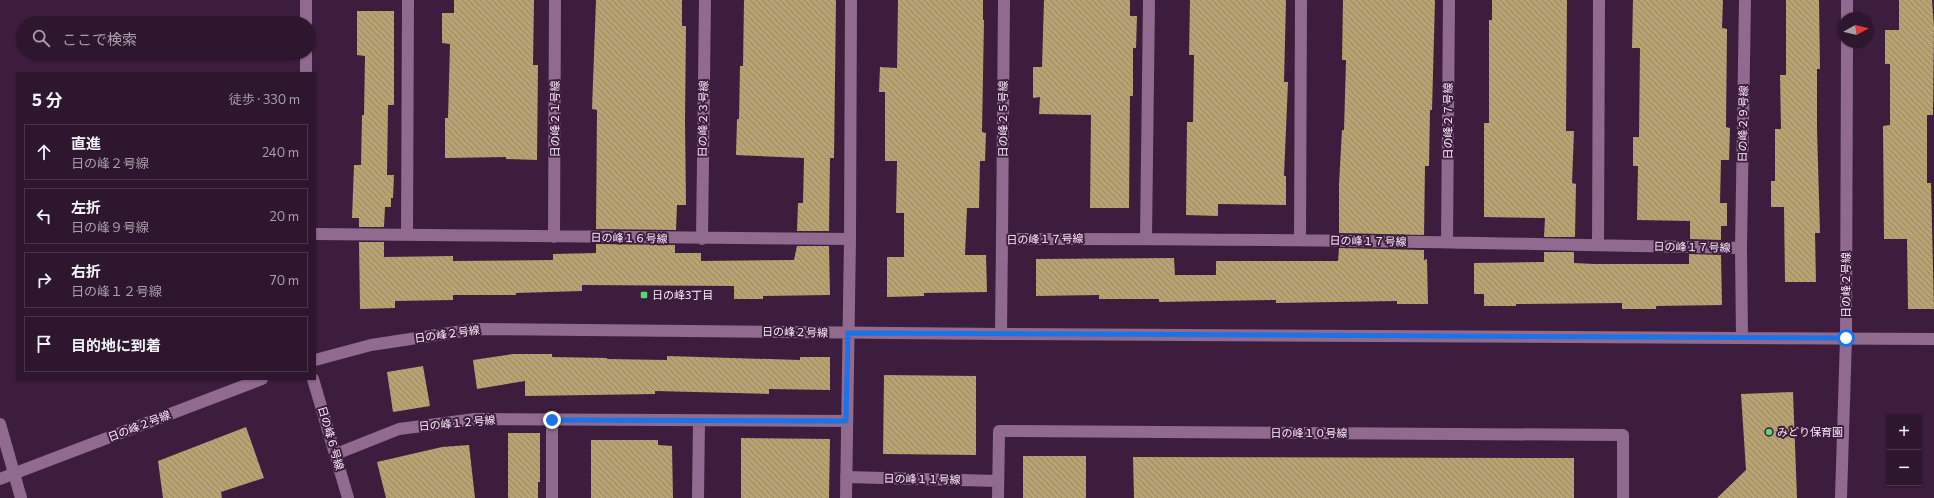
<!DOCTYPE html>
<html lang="ja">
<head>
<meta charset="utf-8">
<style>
  :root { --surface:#2e162e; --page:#3a233a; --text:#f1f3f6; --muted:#a79faa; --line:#49354a }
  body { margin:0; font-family:Commissioner,"Noto Sans JP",sans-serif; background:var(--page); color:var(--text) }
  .controls { position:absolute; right:12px; bottom:12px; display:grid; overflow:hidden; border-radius:0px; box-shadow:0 1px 3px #0004 }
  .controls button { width:36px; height:36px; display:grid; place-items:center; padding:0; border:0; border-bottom:1px solid var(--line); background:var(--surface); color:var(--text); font:20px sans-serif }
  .compass { position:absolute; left:1838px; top:12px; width:36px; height:36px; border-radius:50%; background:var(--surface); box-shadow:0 1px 3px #0004; rotate:82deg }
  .stop { position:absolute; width:12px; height:12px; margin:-9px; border:3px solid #1a73e8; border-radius:50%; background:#fff }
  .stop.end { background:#1a73e8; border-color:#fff; box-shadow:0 1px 4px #0008 }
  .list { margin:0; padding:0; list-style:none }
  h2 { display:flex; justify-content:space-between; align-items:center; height:52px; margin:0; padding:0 16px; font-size:17px }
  h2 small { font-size:13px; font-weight:400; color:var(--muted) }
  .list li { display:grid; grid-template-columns:26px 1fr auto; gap:12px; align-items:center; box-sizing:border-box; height:56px; margin:0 8px 8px; padding:0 8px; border:1px solid var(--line); border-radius:0px }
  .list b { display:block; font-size:15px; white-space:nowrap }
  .list p { margin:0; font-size:13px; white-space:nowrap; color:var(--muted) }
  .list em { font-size:13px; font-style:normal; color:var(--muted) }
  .icon { flex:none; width:22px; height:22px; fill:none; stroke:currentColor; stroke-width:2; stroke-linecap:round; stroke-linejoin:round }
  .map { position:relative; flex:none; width:1934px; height:498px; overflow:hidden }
  .search { position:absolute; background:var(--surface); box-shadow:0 1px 3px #0004; left:16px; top:16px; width:300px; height:44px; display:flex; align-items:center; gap:10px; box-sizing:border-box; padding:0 14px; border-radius:22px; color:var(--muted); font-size:15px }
  .panel { position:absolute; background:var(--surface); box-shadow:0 1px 3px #0004; left:16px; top:72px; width:300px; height:308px; border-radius:0px }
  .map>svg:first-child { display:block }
  .building { fill:url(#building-back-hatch) }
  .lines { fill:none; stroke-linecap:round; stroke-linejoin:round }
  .minor { stroke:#906a8f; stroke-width:12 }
  .tertiary { stroke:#906a8f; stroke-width:12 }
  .route { stroke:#1a73e8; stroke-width:5 }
  .poi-dot { fill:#57d570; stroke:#3d1d3d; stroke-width:1.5 }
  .labels { text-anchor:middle; stroke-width:4; stroke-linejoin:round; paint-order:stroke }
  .street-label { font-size:11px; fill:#feedfd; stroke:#3d1d3d }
  .poi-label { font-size:11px; fill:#feedfd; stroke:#3d1d3d; text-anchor:start }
</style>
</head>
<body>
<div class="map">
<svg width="1934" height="498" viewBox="0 0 1934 498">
  <defs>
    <pattern id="building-back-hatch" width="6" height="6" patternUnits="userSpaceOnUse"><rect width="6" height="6" fill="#b7a271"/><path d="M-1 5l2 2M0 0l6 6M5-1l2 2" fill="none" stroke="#978766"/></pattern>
  </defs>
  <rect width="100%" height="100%" fill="#3d1d3d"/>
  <path class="building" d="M454 0H534L533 65H538L537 160 506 159V157L445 158V118H448L450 44 442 43V13H454Z
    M596 0H682V26H686L685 121 686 205H677L676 230 596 229 597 110 592 109Z
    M744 0H836L834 158H830L829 231H797L798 203H803L804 158 736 155 737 119H739L740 66H743Z
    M898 0H983V20H984L982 132 986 133 985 161H980L979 208H967L965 255H986L987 292 924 293V296L887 297V257H904V213H896L897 161H885V92H879L880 67 897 68Z
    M1044 0H1130V16H1137L1136 48H1133V96H1130L1129 208H1090L1091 115 1039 114 1040 97 1033 98V67H1042Z
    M1190 0H1286L1284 82H1288L1284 176H1286V205L1218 204V216L1186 215 1187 122H1193L1194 55H1189Z
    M1343 0H1435L1432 110H1430L1429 166H1425L1424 235 1339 233V184L1342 130H1344L1346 60H1342Z
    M1492 0H1567L1566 131H1574L1572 183 1576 184 1575 237H1544L1545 218 1484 217V123H1489V20H1492Z
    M1633 0H1723L1722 28 1727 29 1726 127 1730 128 1729 160H1721L1720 203H1727V226H1721V240L1690 239V221L1637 220 1638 166H1633V137H1639L1640 48H1632Z
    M1786 0H1819L1820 69H1817V129L1820 233H1815L1816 282H1785L1784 207H1771V181H1775V129H1781L1780 75H1786Z
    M1899 0H1932L1934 27 1933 115H1927V183H1931L1934 309H1908L1907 239H1884L1883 126 1890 125V64H1885V30H1899Z
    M357 11H394V105H388L387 175H394L393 198H391V207H385L384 227H359V218H352L354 165H361L362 115H364L365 56 357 55Z
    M359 242H384V257L453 256V261L553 260V254L596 253V244L675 245V253H701V261L794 260 797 246H829L830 295 763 296V299H734V286L582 285V291L516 293V295H453V300L395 301V308L360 309Z
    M1339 248 1424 250V260L1427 259 1428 304H1397V301L1276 303V300L1159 302V299H1099V295L1036 296V259L1174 258 1175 275H1216V261H1338Z
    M1544 252H1574V263L1594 264H1689V254L1721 255 1722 305 1656 306V309H1622V303L1516 304V306H1484V294H1474V263L1544 262Z
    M513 354H552V357L607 358V359L667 360V356L800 360V357H830V390L769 389V394L655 391V394L525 396V381L477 389 473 360Z
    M423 366 430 406 393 412 387 372Z
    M884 375 976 376V455L883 454Z
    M1793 392 1797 498H1717L1746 470 1741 394Z
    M246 427 264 478 221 492 222 498H163L158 461Z
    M508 433H540V482H538V498H508Z
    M741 438 830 439 829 498H741Z
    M591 440H658V445L672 446 673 498H591Z
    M469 445 475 498H386L377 462 442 447Z
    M1023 456H1086V498H1023Z
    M1133 457 1574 458V498H1134Z"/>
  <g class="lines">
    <path class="minor" d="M1847 18V0
      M306 23V0
      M306 73V53
      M315 234 850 239 846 498
      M407 235 408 0
      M554 237 555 0
      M1146 238 1149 0
      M702 239 705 0
      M850 239 851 0
      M1002 239 1004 0
      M1300 240 1301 0
      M1447 242 1449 0
      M1598 245 1599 0
      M1741 248 1745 0
      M1001 334 1002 239C1249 238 1495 243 1741 248L1742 337
      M315 360 371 345 476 329 1001 334 1934 339
      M313 379 348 498
      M336 454 399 429 475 419 846 421
      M846 477 998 481
      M552 498V419
      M698 498 699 420
      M998 498 999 431 1623 435V498
      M1841 498 1846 338 1847 42"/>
    <path class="tertiary" d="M0 424 21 498
      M0 479 262 379"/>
  </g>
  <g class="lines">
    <path class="route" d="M552 420 846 421 848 333 1846 338"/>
  </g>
  <g class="poi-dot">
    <rect x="640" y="291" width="8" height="8" rx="2"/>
    <circle cx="1769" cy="432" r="4"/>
  </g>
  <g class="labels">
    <g class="street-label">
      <text transform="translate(555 119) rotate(-90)" y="4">日の峰２１号線</text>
      <text transform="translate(703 119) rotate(-89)" y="4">日の峰２３号線</text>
      <text transform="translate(1003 119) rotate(-90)" y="4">日の峰２５号線</text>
      <text transform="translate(1448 121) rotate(-90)" y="4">日の峰２７号線</text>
      <text transform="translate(1743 124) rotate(-89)" y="4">日の峰２９号線</text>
      <text transform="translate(629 238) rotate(1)" y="4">日の峰１６号線</text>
      <text transform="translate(1045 239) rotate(-1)" y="4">日の峰１７号線</text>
      <text transform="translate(1368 241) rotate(1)" y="4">日の峰１７号線</text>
      <text transform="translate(1692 247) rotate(1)" y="4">日の峰１７号線</text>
      <text transform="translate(1846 285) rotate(-90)" y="4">日の峰２号線</text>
      <text transform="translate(795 332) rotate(1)" y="4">日の峰２号線</text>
      <text transform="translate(447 334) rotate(-8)" y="4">日の峰２号線</text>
      <text transform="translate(457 423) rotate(-5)" y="4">日の峰１２号線</text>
      <text transform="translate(139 426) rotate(-21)" y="4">日の峰２号線</text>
      <text x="1309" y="437">日の峰１０号線</text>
      <text transform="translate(331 438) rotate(74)" y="4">日の峰６号線</text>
      <text transform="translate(922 479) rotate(1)" y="4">日の峰１１号線</text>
    </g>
    <g class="poi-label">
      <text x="652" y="299">日の峰3丁目</text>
      <text x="1777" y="436">みどり保育園</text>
    </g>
  </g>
</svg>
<div class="controls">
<button>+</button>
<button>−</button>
</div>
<svg class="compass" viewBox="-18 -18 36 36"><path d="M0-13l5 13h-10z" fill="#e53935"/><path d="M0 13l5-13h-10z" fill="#a79faa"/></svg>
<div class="stop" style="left:1846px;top:338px"></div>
<div class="stop end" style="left:552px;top:420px"></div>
<div class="search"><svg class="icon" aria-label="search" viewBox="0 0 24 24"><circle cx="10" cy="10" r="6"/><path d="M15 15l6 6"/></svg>ここで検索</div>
<section class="panel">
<h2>5 分<small>徒歩 · 330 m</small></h2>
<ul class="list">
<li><svg class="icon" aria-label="ahead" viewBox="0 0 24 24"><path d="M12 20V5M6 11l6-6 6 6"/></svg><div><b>直進</b><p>日の峰２号線</p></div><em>240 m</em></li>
<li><svg class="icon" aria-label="left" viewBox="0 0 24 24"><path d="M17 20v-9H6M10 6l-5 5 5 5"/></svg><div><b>左折</b><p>日の峰９号線</p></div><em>20 m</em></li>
<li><svg class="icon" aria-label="right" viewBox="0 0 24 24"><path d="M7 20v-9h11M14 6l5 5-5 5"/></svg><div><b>右折</b><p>日の峰１２号線</p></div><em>70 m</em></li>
<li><svg class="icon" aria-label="arrive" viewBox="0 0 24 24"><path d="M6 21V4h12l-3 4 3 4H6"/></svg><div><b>目的地に到着</b></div></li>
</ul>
</section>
</div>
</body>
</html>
